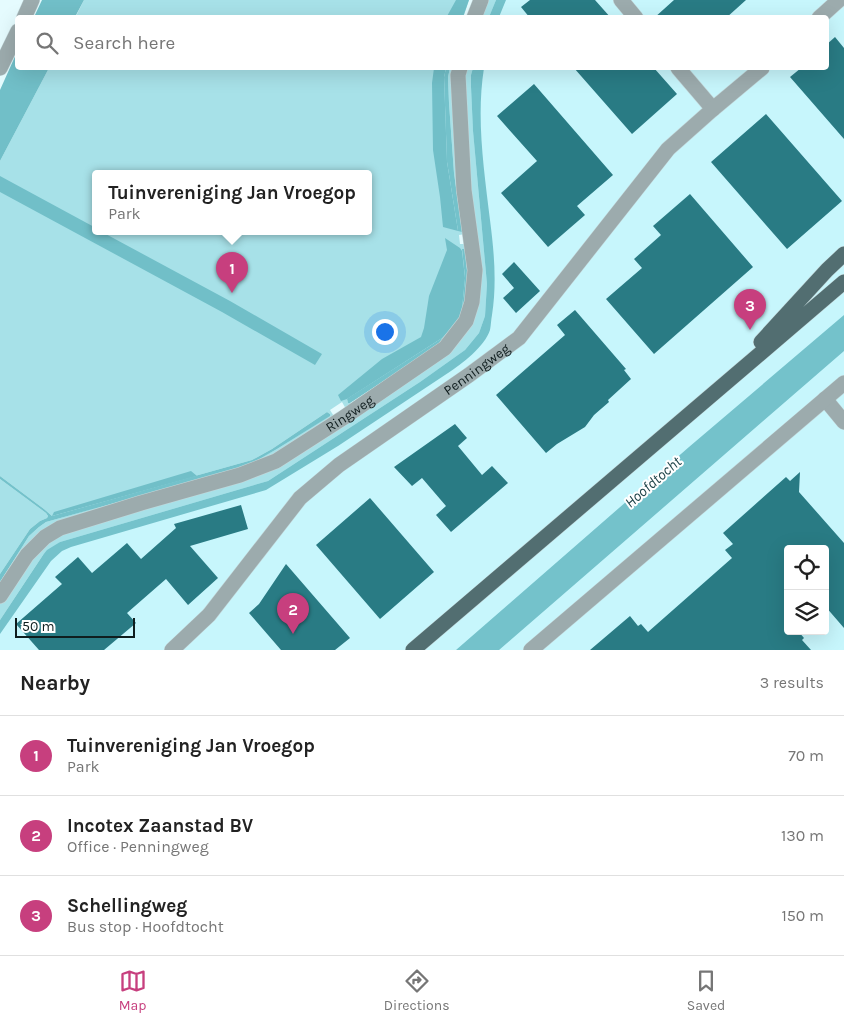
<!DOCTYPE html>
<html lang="en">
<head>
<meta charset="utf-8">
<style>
  :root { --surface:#fff; --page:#f6f6f6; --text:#222; --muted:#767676; --line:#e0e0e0; --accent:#c73f7e }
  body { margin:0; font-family:Karla,sans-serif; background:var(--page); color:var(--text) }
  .controls { position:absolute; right:15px; bottom:15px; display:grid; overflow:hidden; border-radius:5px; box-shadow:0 5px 20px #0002 }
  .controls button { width:45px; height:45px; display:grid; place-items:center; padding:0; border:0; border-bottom:1px solid var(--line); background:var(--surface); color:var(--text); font:25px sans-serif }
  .scale { position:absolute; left:15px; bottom:12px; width:120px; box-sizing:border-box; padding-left:5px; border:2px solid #0f1d1e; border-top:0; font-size:14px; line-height:18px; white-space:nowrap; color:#0f1d1e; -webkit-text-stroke:4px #fff; paint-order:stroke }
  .you { position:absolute; left:384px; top:331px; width:18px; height:18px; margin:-12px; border:4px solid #fff; border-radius:50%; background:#1a73e8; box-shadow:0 0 0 8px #1a73e833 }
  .badge { display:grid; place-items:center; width:32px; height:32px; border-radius:50%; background:var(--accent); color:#fff; font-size:16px; font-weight:700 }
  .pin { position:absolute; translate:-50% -41px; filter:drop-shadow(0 1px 2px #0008) }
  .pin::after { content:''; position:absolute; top:26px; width:18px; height:15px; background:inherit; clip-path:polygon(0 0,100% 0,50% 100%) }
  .popup { position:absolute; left:92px; top:170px; width:280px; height:65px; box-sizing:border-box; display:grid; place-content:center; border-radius:5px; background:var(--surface); filter:drop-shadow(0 1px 4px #0005); font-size:16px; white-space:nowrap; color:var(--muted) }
  .popup b { font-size:19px; color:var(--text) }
  .popup::after { content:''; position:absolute; left:50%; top:100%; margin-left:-10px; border:10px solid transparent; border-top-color:var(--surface) }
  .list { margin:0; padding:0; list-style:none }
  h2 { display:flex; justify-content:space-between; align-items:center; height:65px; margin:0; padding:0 20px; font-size:21px }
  h2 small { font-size:16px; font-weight:400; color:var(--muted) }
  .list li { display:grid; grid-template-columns:32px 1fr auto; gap:15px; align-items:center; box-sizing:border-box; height:80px; padding:0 20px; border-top:1px solid var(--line) }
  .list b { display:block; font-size:19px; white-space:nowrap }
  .list p { margin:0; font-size:16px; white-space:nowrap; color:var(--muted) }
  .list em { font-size:16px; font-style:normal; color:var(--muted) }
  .icon { flex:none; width:28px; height:28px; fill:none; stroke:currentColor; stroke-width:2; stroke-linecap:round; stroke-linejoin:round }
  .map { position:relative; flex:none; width:844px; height:650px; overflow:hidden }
  .search { position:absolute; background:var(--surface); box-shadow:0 5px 20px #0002; left:15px; right:15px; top:15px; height:55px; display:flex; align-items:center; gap:12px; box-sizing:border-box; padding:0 18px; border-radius:5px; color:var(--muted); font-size:19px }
  .sheet { height:305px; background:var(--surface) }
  nav { display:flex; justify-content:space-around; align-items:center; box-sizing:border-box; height:70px; border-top:1px solid var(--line); background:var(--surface); font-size:14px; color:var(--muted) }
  nav a { display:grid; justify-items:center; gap:2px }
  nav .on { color:var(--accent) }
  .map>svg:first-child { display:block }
  .built { fill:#c7f6fc; fill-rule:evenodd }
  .green { fill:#a7e1e8; fill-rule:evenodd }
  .forest { fill:#71bfc8 }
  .water { fill:#74c2cb }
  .building { fill:#297b84 }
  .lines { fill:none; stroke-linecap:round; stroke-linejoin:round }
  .minor-casing { stroke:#c3d7da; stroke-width:16 }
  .major-casing { stroke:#c3d7da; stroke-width:16 }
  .minor { stroke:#9cabad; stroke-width:15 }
  .major { stroke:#526e71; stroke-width:15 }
  .labels { text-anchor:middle; stroke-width:4; stroke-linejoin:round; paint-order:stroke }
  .street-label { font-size:14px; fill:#0f1d1e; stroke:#fff }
  .water-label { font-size:15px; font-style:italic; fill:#20454a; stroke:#fff }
</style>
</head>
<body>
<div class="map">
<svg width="844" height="650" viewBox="0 0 844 650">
  <rect width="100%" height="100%" fill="#e5fbfe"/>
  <path class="built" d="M493 0H844V650H0V623L56 536 238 479 471 330 465 68H826V18L486 17ZM788 549H825V631H788Z"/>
  <path class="green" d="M84 0H469L463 18H75Z
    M486 0H496L489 17 480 18Z
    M49 68H446L444 77 447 162 458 231H461L462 229 454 173 449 103 448 77 450 68H456L454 94 455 115 465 234 459 235 460 244H466C469 263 472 283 468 302 461 332 438 348 414 364 392 380 368 394 346 409L342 402 330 410 335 418 263 463 228 474 65 520 40 534 23 553 0 588V582L29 536 39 527 46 522 247 465 277 449 329 416 330 414 327 412 272 449 252 460 52 516 44 509 0 476V161ZM96 174H368V232H96ZM462 249H464L465 251C468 274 470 297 460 319 449 342 422 355 402 369 385 380 368 391 351 403H348L347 399 348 398 442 338 452 328 460 317 462 308 465 278Z
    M465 68H473L471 75V87L473 131 487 284 485 316 479 333 465 350 420 382 268 481 60 542 43 555 0 620V602L30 559 55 535 267 470 468 326 470 191Z
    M0 479 46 513 48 516 47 518 40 521 30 529 0 574Z"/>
  <path class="forest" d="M42 0H84L75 17H34Z
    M456 0H469L463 17 446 18Z
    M17 52 18 68H49L0 161V90Z
    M434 68H446L444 77 447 162 458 231 443 227 440 197 433 150 432 83Z
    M0 176 96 228V232H102L230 301 322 354 315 365 222 312 0 192Z
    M445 238 460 248 462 251 465 278 462 308 460 317 452 328 442 338 347 399 341 401 338 395 382 359 421 337 424 328 429 296 447 250Z
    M191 471 197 476 52 516 54 512Z"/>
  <path class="water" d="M496 0H506L499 17H489Z
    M446 68H450L448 77 449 103 454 173 462 230V232L458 231 447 162 444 77Z
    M473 68H484C476 118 484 169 490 220 494 251 497 283 492 315 491 320 491 325 490 330 485 346 462 364 448 373L338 446 266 490 71 547 62 551 51 561 0 634V620L43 555 47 550 60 542 268 481 420 382 465 350 479 333 485 316 487 284 473 131 471 87V75Z
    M462 249H464L465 251C468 274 470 297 460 319 449 342 422 355 402 369 385 380 368 391 350 403H348L347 399 348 398 442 338 452 328 460 317 462 308 465 278Z
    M844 315V351L499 650H456L689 447Z
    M327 412 330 414V416L277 449 254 462 230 471 46 522 39 527 29 536 0 582V574L30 529 40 521 47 518 48 516 46 513 0 479V476L44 509 52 516 252 460 272 449Z"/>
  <path class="building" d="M530 0H595L611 18H530L521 7Z
    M674 0H746L726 18H654Z
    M835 37 844 48V139L790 77 801 68H826V45Z
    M574 68H654L677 94 632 134Z
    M534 84 613 175 577 206 585 215 548 247 501 193 537 161 497 116Z
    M766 114 842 201 787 249 711 162Z
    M690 194 753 267 654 354 606 299 642 268 634 259 661 235 653 226Z
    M514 262 540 291 516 313 503 298 514 288 502 274Z
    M575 310 626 369 624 370 631 379 608 400 609 402 594 415 585 427 557 444 546 453 496 395 565 335 557 325Z
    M455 424 467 438 458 446 482 475 492 466 508 483 451 532 436 515 446 506 422 478 412 486 394 467Z
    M800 472 799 492 844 543V628L825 606V549H788V631H798L804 638 802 640 811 650H590L630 616 638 626 641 624 648 632 732 558 725 550 733 544 723 533 786 477 790 481Z
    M370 498 434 572 380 619 316 545Z
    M241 505 248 529 190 546 218 578 188 605 166 579 127 613 136 623 104 650H39L16 624 62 584 55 577 78 557 92 573 127 543 141 559 176 528 174 524Z
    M286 564 350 638 335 650H281L249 613 259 604Z"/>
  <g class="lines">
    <defs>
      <g id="minor">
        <path d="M621 0 636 18"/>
        <path d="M24 18 32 0"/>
        <path d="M474 18 481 0"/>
        <path d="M819 18 839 0"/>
        <path d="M0 68 18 31"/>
        <path d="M678 68 713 109"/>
        <path d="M825 399 844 422"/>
        <path id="s1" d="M0 596 27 555 45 537 60 528 141 503 240 475 276 461 343 418 445 348 466 321 472 302 475 270 464 190 458 75 460 68"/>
        <path id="s2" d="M172 650 209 615 300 498 339 465 469 375 519 338 668 149 713 109 762 68"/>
        <path d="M531 650 844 383"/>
      </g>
      <path id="major" d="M761 342 827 270 844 254
        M413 650 844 282"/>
    </defs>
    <use href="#minor" class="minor-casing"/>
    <use href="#major" class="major-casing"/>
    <use href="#minor" class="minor"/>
    <use href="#major" class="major"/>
  </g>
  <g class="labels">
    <g class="street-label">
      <text dy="5" stroke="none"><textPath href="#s2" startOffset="418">Penningweg</textPath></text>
      <text dy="5" stroke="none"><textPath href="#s1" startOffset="406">Ringweg</textPath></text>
    </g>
    <g class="water-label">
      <text transform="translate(653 482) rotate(-41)" y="5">Hoofdtocht</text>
    </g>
  </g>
</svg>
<div class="controls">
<button><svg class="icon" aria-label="locate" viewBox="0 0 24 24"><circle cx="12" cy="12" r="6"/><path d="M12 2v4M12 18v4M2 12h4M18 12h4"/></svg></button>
<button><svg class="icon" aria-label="layers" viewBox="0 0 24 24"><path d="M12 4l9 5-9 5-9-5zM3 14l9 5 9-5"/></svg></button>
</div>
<div class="scale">50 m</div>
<div class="you"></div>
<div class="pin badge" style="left:232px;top:293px">1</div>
<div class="popup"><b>Tuinvereniging Jan Vroegop</b>Park</div>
<div class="pin badge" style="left:293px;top:634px">2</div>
<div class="pin badge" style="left:750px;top:330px">3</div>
<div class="search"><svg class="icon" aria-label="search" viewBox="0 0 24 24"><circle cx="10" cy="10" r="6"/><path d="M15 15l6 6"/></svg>Search here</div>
</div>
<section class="sheet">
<h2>Nearby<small>3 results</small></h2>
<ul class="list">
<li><span class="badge">1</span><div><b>Tuinvereniging Jan Vroegop</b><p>Park</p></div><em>70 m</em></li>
<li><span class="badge">2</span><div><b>Incotex Zaanstad BV</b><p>Office · Penningweg</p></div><em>130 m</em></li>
<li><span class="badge">3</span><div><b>Schellingweg</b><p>Bus stop · Hoofdtocht</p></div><em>150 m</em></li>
</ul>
</section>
<nav>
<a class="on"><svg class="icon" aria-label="map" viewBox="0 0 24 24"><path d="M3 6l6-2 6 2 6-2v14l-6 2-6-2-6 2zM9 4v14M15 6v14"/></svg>Map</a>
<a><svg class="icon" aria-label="directions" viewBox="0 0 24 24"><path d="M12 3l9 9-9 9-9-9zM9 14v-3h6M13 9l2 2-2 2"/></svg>Directions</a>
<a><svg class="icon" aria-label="saved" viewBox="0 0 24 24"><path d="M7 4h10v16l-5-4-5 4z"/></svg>Saved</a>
</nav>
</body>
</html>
